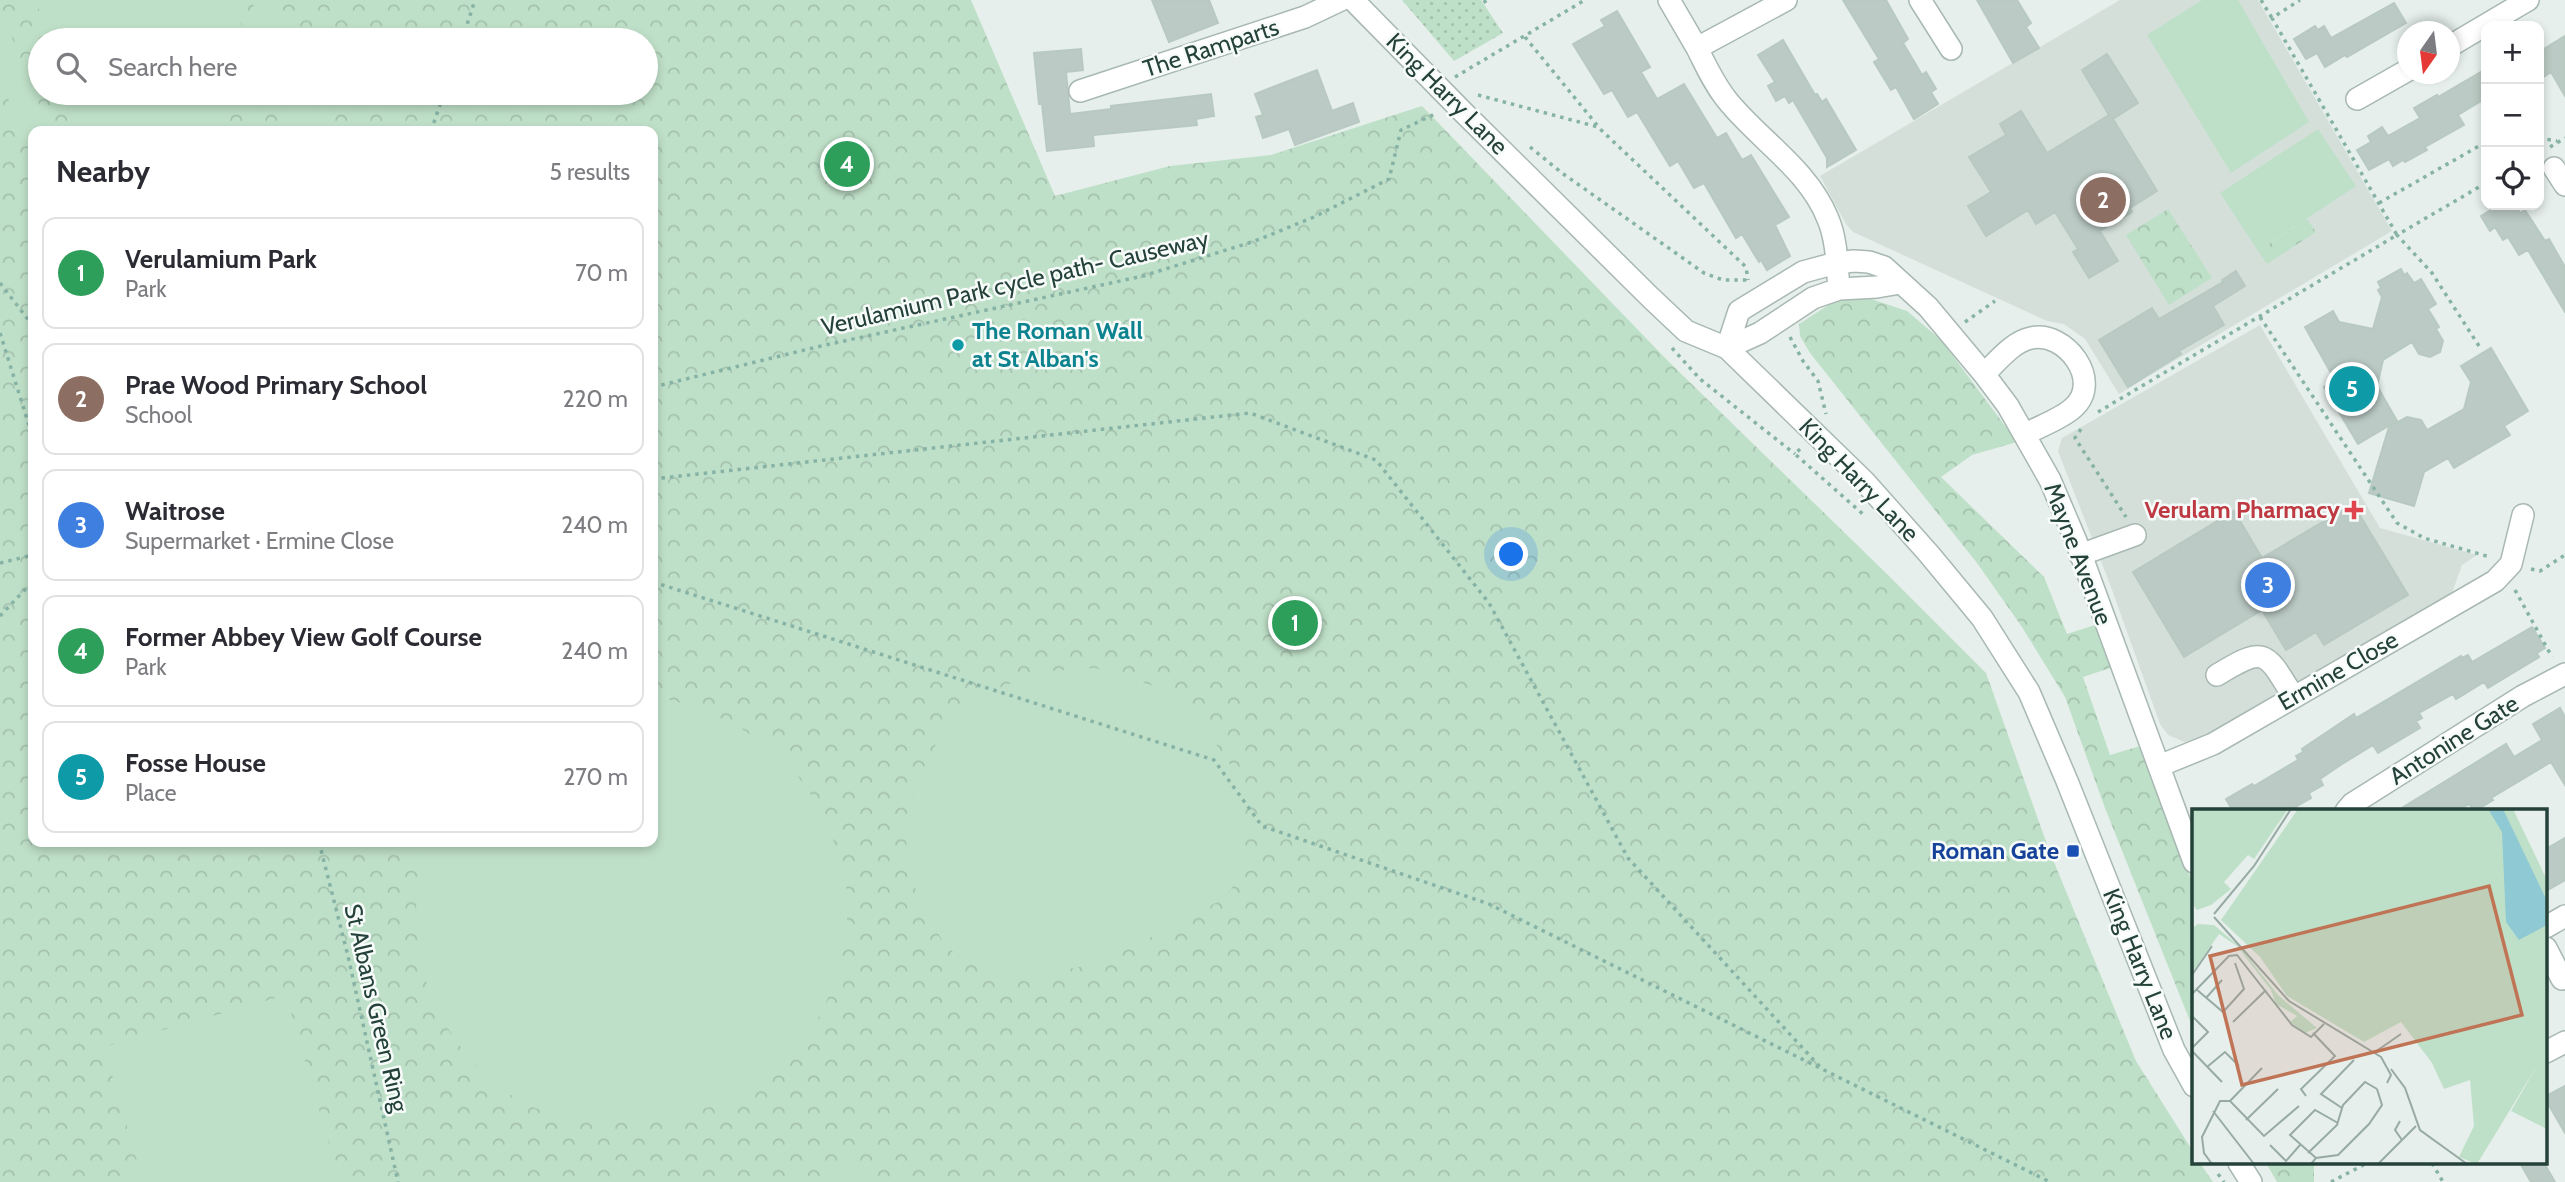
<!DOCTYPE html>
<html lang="en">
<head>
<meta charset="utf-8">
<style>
  :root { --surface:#fff; --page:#f7f7f7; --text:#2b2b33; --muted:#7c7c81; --line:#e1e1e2; --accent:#855347 }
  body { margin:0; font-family:Cabin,sans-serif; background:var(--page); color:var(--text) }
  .controls { position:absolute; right:21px; top:21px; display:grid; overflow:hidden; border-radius:14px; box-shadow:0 4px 10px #0003 }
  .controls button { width:63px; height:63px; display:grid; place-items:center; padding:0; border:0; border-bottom:2px solid var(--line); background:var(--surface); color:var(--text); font:35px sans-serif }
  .compass { position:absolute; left:2397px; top:21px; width:63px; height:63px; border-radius:50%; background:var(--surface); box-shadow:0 4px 10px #0003; rotate:194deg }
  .you { position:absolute; left:1512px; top:555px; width:24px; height:24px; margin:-18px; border:5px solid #fff; border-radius:50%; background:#1a73e8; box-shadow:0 0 0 10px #1a73e833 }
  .badge { display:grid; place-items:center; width:46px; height:46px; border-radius:50%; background:var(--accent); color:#fff; font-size:23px; font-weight:700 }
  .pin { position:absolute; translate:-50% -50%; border:4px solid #fff; box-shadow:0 2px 7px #0006 }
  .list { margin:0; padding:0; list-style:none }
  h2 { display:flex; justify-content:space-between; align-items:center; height:91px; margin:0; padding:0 28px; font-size:30px }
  h2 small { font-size:23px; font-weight:400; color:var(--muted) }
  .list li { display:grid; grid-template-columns:46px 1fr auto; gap:21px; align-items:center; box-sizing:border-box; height:112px; margin:0 14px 14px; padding:0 14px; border:2px solid var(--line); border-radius:14px }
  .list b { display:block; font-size:26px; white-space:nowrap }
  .list p { margin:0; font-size:23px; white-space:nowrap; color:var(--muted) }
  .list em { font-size:23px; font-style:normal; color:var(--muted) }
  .icon { flex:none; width:38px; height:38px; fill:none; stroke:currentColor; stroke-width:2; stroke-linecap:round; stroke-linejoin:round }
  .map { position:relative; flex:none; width:2565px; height:1182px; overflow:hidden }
  .search { position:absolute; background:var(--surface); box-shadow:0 4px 10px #0003; left:28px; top:28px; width:630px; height:77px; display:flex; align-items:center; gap:18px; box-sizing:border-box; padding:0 24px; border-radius:38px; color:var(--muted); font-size:26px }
  .panel { position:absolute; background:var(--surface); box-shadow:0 4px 10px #0003; left:28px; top:126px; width:630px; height:721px; border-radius:14px }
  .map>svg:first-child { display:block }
  .built { fill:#d4dfda }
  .grass { fill:url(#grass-dots) }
  .park { fill:url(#park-crowns); fill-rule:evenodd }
  .garden { fill:#bfe0c8 }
  .building { fill:#bbcac4; stroke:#b8c9c2; stroke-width:2 }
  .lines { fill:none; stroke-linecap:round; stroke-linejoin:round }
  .minor-casing { stroke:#a8b8b2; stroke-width:24 }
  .path { stroke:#86b3a5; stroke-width:3.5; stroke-dasharray:3.5 5; stroke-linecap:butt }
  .minor { stroke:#fff; stroke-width:21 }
  .culture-dot { fill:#0f9aa8; stroke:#f7fbf9; stroke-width:2.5 }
  .health-dot { fill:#e0444e; stroke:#f7fbf9; stroke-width:2.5 }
  .transit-dot { fill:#1a4fb4; stroke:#f7fbf9; stroke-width:2.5 }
  .labels { text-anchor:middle; stroke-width:5; stroke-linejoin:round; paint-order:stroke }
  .street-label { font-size:24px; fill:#24423a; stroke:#f7fbf9 }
  .culture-label { font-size:24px; font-weight:bold; fill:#0d838f; stroke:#f7fbf9; text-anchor:start }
  .health-label { font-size:24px; font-weight:bold; fill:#be3a42; stroke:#f7fbf9; text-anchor:end }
  .transit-label { font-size:24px; font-weight:bold; fill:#164399; stroke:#f7fbf9; text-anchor:end }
  .inset-road { fill:none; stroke:#98aaa4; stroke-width:2 }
  .view { fill:#c07456; fill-opacity:0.15; stroke:#c07456; stroke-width:3.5 }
  .inset-edge { fill:none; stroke:#24423a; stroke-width:3.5 }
</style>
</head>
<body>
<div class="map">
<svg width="2565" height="1182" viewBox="0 0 2565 1182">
  <defs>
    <pattern id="grass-dots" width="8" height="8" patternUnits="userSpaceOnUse" patternTransform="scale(1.75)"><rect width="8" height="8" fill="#bfe0c8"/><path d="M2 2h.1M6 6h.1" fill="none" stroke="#a4c1ad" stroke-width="1.8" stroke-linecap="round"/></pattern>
    <pattern id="park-crowns" width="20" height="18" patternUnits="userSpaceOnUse" patternTransform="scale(1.75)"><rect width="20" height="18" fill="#bfe0c8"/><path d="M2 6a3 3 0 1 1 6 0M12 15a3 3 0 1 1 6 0" fill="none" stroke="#a4c1ad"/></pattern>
  </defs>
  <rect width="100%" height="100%" fill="#e6efeb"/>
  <path class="built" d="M2120 0H2258L2392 231 2119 394 2085 339 2064 324 2047 321 1853 232 1846 224 1820 176Z
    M2260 325 2380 528 2477 555 2462 565 2452 593 2199 739 2185 742 2168 735 2160 724 2111 587 2058 451 2062 438Z"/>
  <path class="grass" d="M1402 0H1481L1503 33 1454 61Z"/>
  <path class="park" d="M0 0H971L1055 196 1170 166 1271 155 1422 106 1668 361 1887 574 1986 673 2049 850 2136 1061 2194 1153V1163H2200L2213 1182H0ZM40 40H646V93H40ZM33 131H653V842H33Z
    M2168 209 2212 278 2169 305 2126 235Z
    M2307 219 2316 232 2267 264 2258 251Z
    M1865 297 1907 311 1941 340 2017 442 1972 455 1941 477 2044 577 2067 634 2095 625 2110 668 2083 677 2110 755 2140 746 2194 887V1031L2105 808 2065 697 2022 627 1977 563 1810 353 1800 336 1799 324 1838 299Z
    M2266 1163H2314V1182H2277Z"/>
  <path class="garden" d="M35 0H231L248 40H52Z
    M251 0H278L295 40H268Z
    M2202 0H2238L2309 122 2231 173 2147 35Z
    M0 8 50 131H33V158L0 79Z
    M74 93H270L272 98 191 131H90Z
    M290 93H314L321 131H295V119Z
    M2318 129 2356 186 2258 251 2220 193Z
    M1095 668 1151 685 1198 718 1231 766 1246 818 1243 872 1225 898 1102 963 1045 973 989 975 946 947 917 897 906 841 915 784 942 733 984 694 1038 672Z
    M653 698C669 698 684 704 699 709 750 728 794 760 819 809 828 828 838 848 843 869 860 941 826 1034 767 1079 741 1098 709 1108 679 1115 667 1117 654 1122 642 1123 632 1124 620 1122 610 1121 589 1120 568 1119 547 1112 496 1097 452 1046 433 998 430 989 424 978 422 968 413 929 414 880 427 842H653Z
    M286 995 340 1182H143L104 1047Z
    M858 1165 865 1182H816Z"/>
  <path class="building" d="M1152 0H1209L1218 23 1169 42Z
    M1843 0H1886L1908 39 1903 43 1922 75 1926 72 1936 89 1931 92 1938 104 1914 119 1896 87 1891 90 1874 62 1879 59Z
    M1977 0H2017L2031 23 2026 27 2039 48 2013 63Z
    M2394 3 2406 23 2347 57 2345 55 2325 67 2317 53 2306 59 2294 39 2315 26 2318 30 2324 26 2331 38Z
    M1617 11 1650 67 1641 72 1657 99 1684 84 1717 138 1726 133 1742 160 1751 155 1789 217 1775 225 1790 256 1767 270 1761 260 1759 262 1742 234 1736 238 1704 183 1694 188 1678 161 1670 166 1637 112 1628 117 1612 90 1604 94 1573 44 1605 26 1601 20Z
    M2565 36V96L2551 72 2539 80V52Z
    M1783 40 1815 95 1817 94 1822 102 1826 99 1856 150 1827 167V158L1793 100 1789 103 1785 96 1776 101 1768 86 1775 82 1758 55Z
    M1081 49 1083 70 1066 72 1070 114 1111 109V106L1211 94 1214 116 1196 119 1197 125 1093 135 1094 146 1047 151 1042 104H1039L1034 53Z
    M2107 54 2138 103 2113 119 2157 191 2130 208 2132 212 2100 231 2118 261 2089 278 2073 252 2078 249 2055 212 2036 224 2028 210 1986 236 1968 206 1991 192 1969 157 2006 135 2000 124 2021 111 2047 153 2109 115 2082 70Z
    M2486 69V98L2458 115 2464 125 2425 147 2427 150 2405 162 2403 160 2393 166 2389 159 2369 170 2357 150 2371 142 2368 136 2382 127 2388 136 2420 118 2414 108 2437 95 2438 97Z
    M1317 70 1332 111 1353 103 1359 122 1295 145 1289 129 1263 138 1256 117 1263 115 1255 94Z
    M2499 205H2515L2520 213 2525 210 2545 241 2549 239 2565 267V312L2528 250 2519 255 2508 237 2503 240 2495 227 2490 231 2481 216Z
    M2401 269 2404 275 2407 273 2414 283 2421 279 2436 304 2428 309 2439 327 2436 329 2443 341 2440 352 2430 357 2419 354 2412 342 2383 360 2377 386 2397 421 2358 444 2324 387 2335 380 2305 327 2333 311 2339 322 2373 329 2382 297 2378 290 2381 288 2378 282Z
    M2236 271 2245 286 2213 306 2224 325 2179 351 2181 354 2128 387 2099 340 2152 308 2159 319 2223 282 2222 280Z
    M2491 348 2528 411 2504 426 2510 435 2454 468 2448 458 2424 472 2414 506 2369 493 2389 427 2407 417 2421 420 2427 430 2464 409 2471 382 2461 366Z
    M2353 504 2408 595 2324 645 2316 632 2286 650 2262 610 2184 657 2133 572 2234 511 2262 558Z
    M2532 627 2545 648 2537 653 2539 657 2488 688 2484 682 2456 699 2453 694 2419 713 2422 718 2416 721 2420 728 2378 753 2373 745 2342 764 2320 779 2323 785 2309 793 2311 798 2288 811H2233L2226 799 2252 784 2254 786 2298 760 2296 756 2303 752 2302 749 2354 714 2356 718 2461 656 2462 658 2468 655 2472 662Z
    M2560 708 2565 717V785L2551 762 2491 798 2493 800 2475 811 2469 804 2456 811H2397L2506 744 2514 757 2542 740 2533 724Z
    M2565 838V880L2546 891V849Z
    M2565 1086V1133L2546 1100V1096Z
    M2520 1163H2544L2555 1182H2531Z"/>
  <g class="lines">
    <defs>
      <path id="minor" d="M1353 0 1463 112 1651 298 1686 331 1727 348 1864 481 1929 554 1982 618 2029 692 2067 781 2174 1050 2194 1086
        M1669 0 1697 48
        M1786 0 1697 48C1706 66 1714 84 1727 100 1759 140 1808 169 1828 219 1837 240 1837 266 1839 289
        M1920 0 1951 49
        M2450 46 2528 0
        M1080 91 1305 17 1341 0
        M2357 99 2408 70
        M2554 168 2565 185
        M1727 348 1739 311 1803 272 1836 263 1854 261 1869 262 1884 267 1928 307 1984 374 2008 406 2050 480 2076 541 2194 862
        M1727 348 1760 333 1813 298 1839 289 1877 287 1900 283
        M1984 374C1997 362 2012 342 2031 338 2065 330 2104 381 2073 408 2061 419 2040 426 2026 434
        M2080 555 2135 535
        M2217 675C2265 646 2265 650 2293 696
        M2159 766 2213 744 2495 581 2511 564 2523 515
        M2346 811 2352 804 2523 696 2565 674
        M2546 927 2565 916
        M2546 948 2562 979
        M2546 1052 2565 1042
        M2239 1163 2251 1182"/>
    </defs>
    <use href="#minor" class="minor-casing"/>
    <path class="path" d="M1484 0 1486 3
      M2261 0 2272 18
      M1525 37 1597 125
      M462 40 475 0
      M1455 77 1585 0
      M1478 95 1598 127 1746 267 1748 280
      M431 131 444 93
      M2539 138 2557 141
      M1530 147 1562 173 1704 273 1723 280H1749
      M2550 147 2565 138
      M2379 203 2486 142
      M0 283 33 326
      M2260 317 2397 523 2424 538 2490 557
      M1965 322 1995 301
      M0 333 33 438
      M1790 337 1803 361 1818 381 1826 414
      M2479 346 2432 273 2397 235 2486 183
      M1672 348 1700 379 1795 454
      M653 387 821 346 1143 276 1255 241 1314 217 1389 179 1401 130 1435 114
      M2098 412 2397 235 2272 18 2300 0
      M2081 429 2075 438 2126 517
      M1800 449 1795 454 1865 516
      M653 479 1250 413 1376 460 1489 603 1628 858 1821 1068
      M0 563 33 555
      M2531 569 2540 571 2565 555
      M653 582 1214 760 1262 826 1489 904 2050 1182
      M2515 590 2552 657
      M0 616 33 581
      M319 842 348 956 398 1182
      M2400 1163H2401
      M2432 1163 2443 1182
      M2218 1174 2224 1182
      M2331 1182 2367 1163"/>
    <use href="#minor" class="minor"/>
  </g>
  <circle class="culture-dot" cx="958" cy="345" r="7"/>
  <path class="health-dot" d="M2350.5 499.5h7v7h7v7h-7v7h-7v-7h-7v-7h7z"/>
  <rect class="transit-dot" x="2066" y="844" width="14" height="14" rx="3.5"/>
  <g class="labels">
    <g class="street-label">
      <text transform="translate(1211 48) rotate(-18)" y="8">The Ramparts</text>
      <text transform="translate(1447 94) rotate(45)" y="8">King Harry Lane</text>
      <text transform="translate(1015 283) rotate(-13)" y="8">Verulamium Park cycle path- Causeway</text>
      <text transform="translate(1859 480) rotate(46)" y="8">King Harry Lane</text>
      <text transform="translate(2078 554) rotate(69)" y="8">Mayne Avenue</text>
      <text transform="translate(2338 671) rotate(-30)" y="8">Ermine Close</text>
      <text transform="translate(2454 740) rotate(-32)" y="8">Antonine Gate</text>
      <text transform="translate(2140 964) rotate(68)" y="8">King Harry Lane</text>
      <text transform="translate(376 1008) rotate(77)" y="8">St Albans Green Ring</text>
    </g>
    <g class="culture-label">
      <text x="972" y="339">The Roman Wall<tspan x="972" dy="28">at St Alban's</tspan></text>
    </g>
    <g class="health-label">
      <text x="2340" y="518">Verulam Pharmacy</text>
    </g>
    <g class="transit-label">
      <text x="2059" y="859">Roman Gate</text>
    </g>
  </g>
  <g transform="translate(2192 809)">
    <rect width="355" height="355" fill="#e6efeb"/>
    <path d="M0 0H96L62 50 56 46 32 73 39 80 19 96 5 101 0 95Z" fill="#bfe0c8"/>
    <path d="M106 0H321L355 71V320L319 302 346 255 285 355 267 348 282 317 278 271 252 280 240 254 209 213 172 233 95 187 68 148 29 111ZM6 115 22 116 47 137 86 186 125 219 113 224 98 213 105 207 84 195 79 181 45 137 27 125 0 164V119Z" fill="#bfe0c8"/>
    <path d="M156 1 176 26 161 38 141 13ZM200 12 216 34 202 44 186 22ZM141 22 162 49 144 63 123 36ZM180 32 199 58 181 72 161 46ZM206 64 224 88 204 102 186 78ZM273 66 290 95 271 105 255 77ZM212 124a24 24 0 1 1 48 0a24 24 0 1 1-48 0ZM172 145a18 18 0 1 1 36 0a18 18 0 1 1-36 0ZM301 181 315 183 344 218 332 232 322 236 313 232 293 205 292 189ZM306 183 315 185 335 213 336 223 330 231 315 230 295 203 294 191ZM314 191 332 216 316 228 297 203ZM342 265 355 273V298L332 284ZM333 291 355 303 349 316 327 304Z" fill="#bfe0c8" fill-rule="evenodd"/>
    <path d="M296 0H311L355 92V116L327 131 314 113 310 23Z" fill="#8ec9d4"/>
    <path class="inset-road" d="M22 105 62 57 99 0M22 108 97 192 189 248 199 266 195 274M0 166 20 137M4 180 31 203 52 180 43 154M0 185 37 147 45 146 100 216 119 228 132 215M14 189 30 171M0 207 16 223 0 239M41 213 74 181M0 242 30 273M183 243 209 225M15 258 33 243 47 257M199 260 213 279 228 321 275 355M114 287 109 280 143 247 121 224M38 292 70 259M150 299 129 285 162 251M21 302 62 355M54 311 86 280M208 312 203 321 210 331M78 336 94 352 108 336M116 344 145 316 151 296 173 273 185 280M124 349 98 326 123 301 146 314M20 355 12 344 10 328 28 292H38L72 327 107 297M119 355 124 349 146 346 177 315 190 296 185 280M186 355 224 317"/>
    <path class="view" d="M297 77 330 206 50 276 18 147Z"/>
    <rect width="355" height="355" class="inset-edge"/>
  </g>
</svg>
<div class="controls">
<button>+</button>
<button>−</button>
<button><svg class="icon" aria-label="locate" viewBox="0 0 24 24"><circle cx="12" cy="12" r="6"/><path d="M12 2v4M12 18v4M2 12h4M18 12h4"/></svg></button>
</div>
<svg class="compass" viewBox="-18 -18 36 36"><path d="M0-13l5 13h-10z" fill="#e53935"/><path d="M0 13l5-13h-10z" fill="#7c7c81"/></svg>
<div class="you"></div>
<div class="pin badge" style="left:1295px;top:623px;background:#2e9e5b">1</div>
<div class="pin badge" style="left:2103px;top:200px;background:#8d6e63">2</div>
<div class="pin badge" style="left:2268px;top:585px;background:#3f7fe0">3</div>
<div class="pin badge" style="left:847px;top:164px;background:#2e9e5b">4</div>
<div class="pin badge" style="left:2352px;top:389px;background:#0f9aa8">5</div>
<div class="search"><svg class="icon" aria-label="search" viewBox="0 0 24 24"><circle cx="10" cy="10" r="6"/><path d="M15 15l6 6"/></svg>Search here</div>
<section class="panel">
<h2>Nearby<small>5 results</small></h2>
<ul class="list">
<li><span class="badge" style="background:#2e9e5b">1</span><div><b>Verulamium Park</b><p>Park</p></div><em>70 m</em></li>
<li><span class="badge" style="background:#8d6e63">2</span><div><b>Prae Wood Primary School</b><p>School</p></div><em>220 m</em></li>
<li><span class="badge" style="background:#3f7fe0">3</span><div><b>Waitrose</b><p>Supermarket · Ermine Close</p></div><em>240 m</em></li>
<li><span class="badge" style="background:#2e9e5b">4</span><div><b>Former Abbey View Golf Course</b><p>Park</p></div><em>240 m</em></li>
<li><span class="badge" style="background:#0f9aa8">5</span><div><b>Fosse House</b><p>Place</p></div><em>270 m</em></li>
</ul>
</section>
</div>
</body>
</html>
